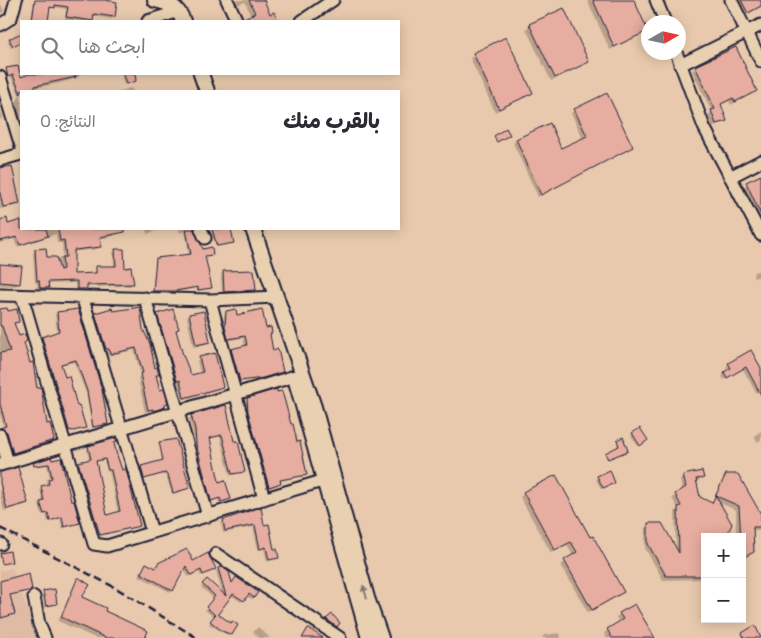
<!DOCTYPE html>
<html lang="ar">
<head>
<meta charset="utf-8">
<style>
  :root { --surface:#fff; --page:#f7f7f7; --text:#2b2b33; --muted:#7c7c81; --line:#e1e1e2 }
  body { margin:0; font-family:Pangolin,"Playpen Sans Arabic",sans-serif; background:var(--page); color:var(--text); direction:rtl }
  .controls { position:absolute; right:15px; bottom:15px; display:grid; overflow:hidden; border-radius:0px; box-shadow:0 2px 12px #0003 }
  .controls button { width:45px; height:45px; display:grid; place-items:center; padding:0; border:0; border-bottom:1px solid var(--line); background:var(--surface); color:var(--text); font:25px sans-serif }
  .compass { position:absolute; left:641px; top:15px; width:45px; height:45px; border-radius:50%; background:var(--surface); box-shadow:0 2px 12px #0003; rotate:81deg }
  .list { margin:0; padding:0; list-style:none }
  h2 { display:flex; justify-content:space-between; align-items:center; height:65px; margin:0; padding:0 20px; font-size:21px }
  h2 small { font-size:16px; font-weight:400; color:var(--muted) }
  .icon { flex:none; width:28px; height:28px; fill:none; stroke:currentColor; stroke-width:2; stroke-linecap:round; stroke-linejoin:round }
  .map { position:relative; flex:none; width:761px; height:638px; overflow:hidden; direction:ltr }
  .search { position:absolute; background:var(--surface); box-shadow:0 2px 12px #0003; left:20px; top:20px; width:380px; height:55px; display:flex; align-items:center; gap:12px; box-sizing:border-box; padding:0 18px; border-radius:0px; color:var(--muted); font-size:19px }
  .panel { position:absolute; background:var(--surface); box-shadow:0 2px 12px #0003; left:20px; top:90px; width:380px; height:140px; border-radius:0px; direction:rtl }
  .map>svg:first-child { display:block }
  .built { fill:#dfbba5 }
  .shadow { fill:#0003; fill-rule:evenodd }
  .building { fill:#e6ada0; stroke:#22223b; fill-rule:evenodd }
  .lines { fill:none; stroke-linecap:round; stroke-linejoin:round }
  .minor-casing { stroke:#22223b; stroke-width:15 }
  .major-casing { stroke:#22223b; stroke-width:18 }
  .minor { stroke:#e8d0b0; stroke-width:11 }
  .major { stroke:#e8d0b0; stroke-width:14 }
  .rail { stroke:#22223b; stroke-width:2.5; stroke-dasharray:8 4; stroke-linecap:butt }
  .oneway { fill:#857976 }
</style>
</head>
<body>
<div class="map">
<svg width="761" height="638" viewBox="0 0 761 638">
  <rect width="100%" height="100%" fill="#e8c9ad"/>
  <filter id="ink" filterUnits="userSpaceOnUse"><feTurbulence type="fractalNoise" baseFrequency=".02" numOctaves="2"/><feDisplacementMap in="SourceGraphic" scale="10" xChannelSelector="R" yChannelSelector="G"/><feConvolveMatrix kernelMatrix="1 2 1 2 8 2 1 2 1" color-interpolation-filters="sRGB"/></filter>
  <g filter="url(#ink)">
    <path class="built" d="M12 568 38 638H0V571Z"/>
    <path class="shadow" d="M34 0H102L114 17 112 19 93 16 92 21H77L65 19 66 9 54 7 48 9 47 21H31Z
      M235 0H263L269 15 276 20 243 21 251 16 245 2 235 6Z
      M587 0H633L647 31 610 50Z
      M735 0H761V7L744 16Z
      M0 2 4 11 0 14Z
      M530 25 588 62 551 81 526 29Z
      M21 34V42L11 48 8 42Z
      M506 39 531 93 495 112 470 58Z
      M696 67 756 91 731 105 729 101 720 105 725 121 712 127 708 115 712 112 692 71Z
      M7 69 20 79 30 74H81L77 78 59 83 21 91V129L14 105 20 96Z
      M121 74H133L135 80 124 85Z
      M131 88 133 91H120Z
      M0 107 3 117 0 120Z
      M575 110 631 147 538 197 513 143 517 140 560 149 583 139 571 113Z
      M0 170 19 203 16 206 0 209Z
      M761 177V226L743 187Z
      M5 218 8 226 21 221V229H79V231L128 229 116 232 114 236 99 239 100 246 97 249 72 252 73 276 94 275 97 267H114L113 253 116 251 133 283 130 286 86 287 83 291 75 292V283L47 284 45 290 37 291V283H35L33 253 35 250 46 259 63 258 62 243H57L56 234 17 247 14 239 0 243V219Z
      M146 229H160L147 234Z
      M179 229H193L202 251 212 254 204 257 211 288 197 291 196 288 173 293H152L156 259 189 256 185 231 180 233Z
      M214 229H229L233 242 216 247 211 231Z
      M0 267 19 283 16 286 0 285Z
      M761 270V276L753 278 754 272Z
      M223 272 255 290 252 293 222 294 221 275Z
      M0 310H16L18 321 13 324 18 338 26 341 23 344 52 440 11 455 0 414Z
      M226 312 265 330 269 335 272 352 282 371 280 374 238 382 230 352 245 347 243 338 226 341 223 330 224 315Z
      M57 313 107 423 105 425 92 428 86 393 74 362 60 365 85 428 67 432 41 340 57 333 55 315Z
      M112 313 142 330 154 369 158 374 155 377 164 407 161 409 145 412 138 378 141 375 134 350 108 356 106 350 103 351 93 316 96 314Z
      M158 315 178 328 175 331 190 376 200 374 197 361 200 358 222 386 219 389 182 400 177 381 174 382 155 318Z
      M190 315 209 342 206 345 193 347 187 317Z
      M751 352 761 371V390L756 393 743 369 724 380 722 376 729 371 726 367 729 364Z
      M247 400 305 474 303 476 279 481 278 485 267 489 247 415 245 402Z
      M225 406 233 443 243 471 230 476 220 436 208 439 218 484 230 499 219 503 218 499 210 502 189 418Z
      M639 430 645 441 638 446 631 436Z
      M761 431V440L757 442 754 436Z
      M116 441 113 444 139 526 99 536 77 465 89 461 87 449 89 447ZM104 460 107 472 109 471 118 513 106 516 95 462Z
      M617 441 626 450 606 459V454L618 448Z
      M160 443 189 488 187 489 172 494 166 476 162 474 143 479 141 467 162 461Z
      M50 459 79 523 77 524 62 528 60 518 48 522 46 514 42 515 39 505 43 502 40 489 47 486 46 482 50 479 47 465 32 466Z
      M0 473 27 503 25 505 4 511 0 495Z
      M726 475 761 517V530H752V551L742 558V537H736V510L718 502 705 537V579L663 580 645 548V528L649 525 676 550 675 512 678 509 672 498 682 491 680 480 684 476 702 478 696 482 699 498 711 504Z
      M598 477 612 484 601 489 596 479Z
      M524 494 590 539 623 591 619 595 588 613 561 565 573 556 567 545 551 553 520 497Z
      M260 509 264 526 273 551 278 557 267 562 264 549 258 550 253 527 223 533 221 523Z
      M192 562 212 571 201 576 198 571 188 577 184 568 170 592 139 576 146 564 155 569 159 564Z
      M221 568 232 585 235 580 253 597 251 599 246 595 241 602 231 595 217 614 230 625 231 634 229 636 209 624 214 617 205 610 214 599 201 587 207 580 223 596 216 571Z
      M28 575 31 589 9 596 13 614 0 619V582Z
      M79 578 81 597 143 638H95L58 621Z
      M43 593 56 604 54 605 44 607Z
      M620 614 653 638H606L604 633 619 623 616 617Z
      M332 616 339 623 334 628 325 621Z
      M258 627 270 638H259L253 632Z
      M560 633 561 638H542L544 635Z"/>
    <path class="building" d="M35 0H105L117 2 115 17 94 14 93 21 66 17 68 7 55 5V8L50 7 48 21H32Z
      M249 0H264L270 14 274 12 278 21H244V18L255 13Z
      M593 0H634L648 31 614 47Z
      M741 0H761V6L748 13Z
      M564 8 589 62 555 78 529 24Z
      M21 33V42L13 46 9 39Z
      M506 37 533 93 499 109 473 53Z
      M736 47 757 91 735 102 733 98 721 104 727 121 716 124 711 110 715 109 695 66Z
      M18 66 21 77 29 74H75L76 77 35 86V88L21 91V94L13 75 8 77 6 68Z
      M123 74H135L136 81 126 84Z
      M607 93 633 147 541 195 516 139 550 123 561 148 587 136 574 109Z
      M506 128 510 135 497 142 494 136Z
      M12 166 20 204 3 207 0 193V168Z
      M761 175V215L746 182Z
      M7 218 8 224 21 220V229H46L48 236 20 245 17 237 0 241V220Z
      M58 229H125V232L100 237 101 247 74 250V274L96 273V266H116L115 249H124L125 268 131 267 134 284 87 285V289H77V281L48 282 49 288H40L39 280 37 281 35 249 46 248 47 257H56L60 270 63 269 62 257H66L64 240 60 241Z
      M186 229H194L203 249 212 247 213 255 205 256 212 288 198 290V287L175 291H153L156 258 191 254Z
      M212 229H231L234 243 217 246Z
      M0 264 22 266 20 284 0 282Z
      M254 270 256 290 224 292 223 271Z
      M140 307 143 329 150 344 155 368 157 367 159 375H156L160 390 164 389 168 403 165 404V407L153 411V409L148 410 140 374 143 373 136 348 110 354 109 349H106L95 313 112 308 113 311Z
      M7 308 8 311 17 309 19 322 14 323 19 336 25 334 27 341 24 343 30 363 33 362 37 388 41 387 47 424 50 423 54 440 13 453 7 432 0 428 6 426 0 404V353L10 351 2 326H0V309Z
      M78 309 102 390 108 424 93 427 87 391 76 360 61 364 65 377 69 376 77 406 79 405 86 428 73 431 69 430 42 337 59 331 57 312Z
      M173 309 179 329 176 330 183 355 191 375 203 372 199 357 215 353 223 387 184 398 180 380 177 381 157 314Z
      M236 309 237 315 262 309 266 328 271 327 272 333 270 334 273 351 278 349 283 372 263 378 240 381 231 349 247 345 245 336 228 339 225 327 226 311Z
      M204 311 210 342 196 345 189 314Z
      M751 350 761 368V395L746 367 727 378 724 372 731 368 728 363Z
      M277 389V392L282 391 291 424H293L297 442 300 441 307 475 280 480 281 483 269 487 248 412 247 398Z
      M226 405 234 441H238L245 472 232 474 222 435 210 438 219 482 225 480 231 499 221 502 220 498 211 501 196 444 195 429 191 415Z
      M640 428 648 440 640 446 632 433Z
      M623 437 628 451 608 459 605 453 619 446 617 440Z
      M116 438 117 442 114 443 116 452 122 470 126 469 140 526 100 535 78 462 91 459 88 446ZM105 459 108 470H111L120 511 107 515 96 461Z
      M176 439 190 488 173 493 168 475 165 473 144 479 141 466 163 460 159 442Z
      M51 457 52 460 61 458 71 501H74L80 523 64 527 62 517 50 521 48 513 44 514 40 502 44 501 41 486 49 484 48 479 52 478 49 464 34 466 33 463Z
      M18 467 28 503 7 509 0 483V472Z
      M610 470 615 483 603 488 597 476Z
      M702 471 704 478 696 479 700 497 712 503 726 474H738L761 514V527H753L754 552 742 558 739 506 716 496 732 524 726 537H705V576H666L648 544V523H662L679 553 678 507 681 506 675 494 686 487 683 475Z
      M556 475 590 537 593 536 624 592 592 610 564 560 577 552 571 542 555 550 523 492Z
      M261 507 264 525 269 524 274 549H277L279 558 269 560 266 547 260 549 255 525 225 531 223 520Z
      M187 549 193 561 208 553 216 569 203 575 201 570 191 575 186 566 173 591 141 573 146 563 156 568 158 563Z
      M10 551 12 562 2 564 0 553Z
      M222 567 229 572 232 583 236 577 258 592 254 598 249 594 244 601 233 594 218 614 231 623 232 621 238 625 232 635 222 631 210 621 215 615 206 607 215 596 202 584 207 579 226 596 218 568Z
      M29 573 32 590 10 595 15 614 1 618 0 581Z
      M78 577 90 585 82 597 106 608 105 611 148 631 145 638H106L61 617Z
      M55 589 57 604 46 606 43 591Z
      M635 604 655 638H612L607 629 623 619 619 613Z
      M332 614 340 623 337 627 326 619Z
      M755 625 761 638H744L742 633Z
      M308 628 323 638H302Z"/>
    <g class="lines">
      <defs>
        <path id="minor" d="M227 0 237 21
          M656 0 665 22
          M731 0 761 61
          M148 21 170 14
          M302 21 333 0
          M0 25 11 18 16 0
          M676 52 704 127 761 235
          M680 65 761 25
          M0 77 21 146
          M0 160 21 154
          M730 177 761 161
          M201 229 205 238
          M0 295 210 300 277 297
          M22 296 94 544 107 546 332 478
          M145 298 208 516
          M83 299 152 532
          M210 300 264 499
          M0 435 8 463
          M0 465 295 376
          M0 544H1
          M216 554 340 638
          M34 597 39 624 45 638"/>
        <path id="major" d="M155 0C169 3 178 7 183 21
          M201 74 207 91
          M253 229 314 407 367 598 381 638
          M296 381 369 638"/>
      </defs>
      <use href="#minor" class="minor-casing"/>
      <use href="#major" class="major-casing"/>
      <use href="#minor" class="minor"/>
      <use href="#major" class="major"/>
      <path class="rail" d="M0 528 116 588 197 638"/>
    </g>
    <defs><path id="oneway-solid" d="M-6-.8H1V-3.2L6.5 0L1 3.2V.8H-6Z" transform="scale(1.25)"/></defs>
    <use class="oneway" href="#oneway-solid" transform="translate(365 592) rotate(-106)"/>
  </g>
</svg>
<div class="controls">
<button>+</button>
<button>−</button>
</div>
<svg class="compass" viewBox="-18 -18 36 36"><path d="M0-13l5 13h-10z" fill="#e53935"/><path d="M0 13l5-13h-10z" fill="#7c7c81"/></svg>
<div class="search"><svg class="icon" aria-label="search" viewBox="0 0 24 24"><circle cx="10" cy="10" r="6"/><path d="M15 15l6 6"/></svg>ابحث هنا</div>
<section class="panel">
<h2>بالقرب منك<small>النتائج: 0</small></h2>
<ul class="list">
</ul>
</section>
</div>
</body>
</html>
